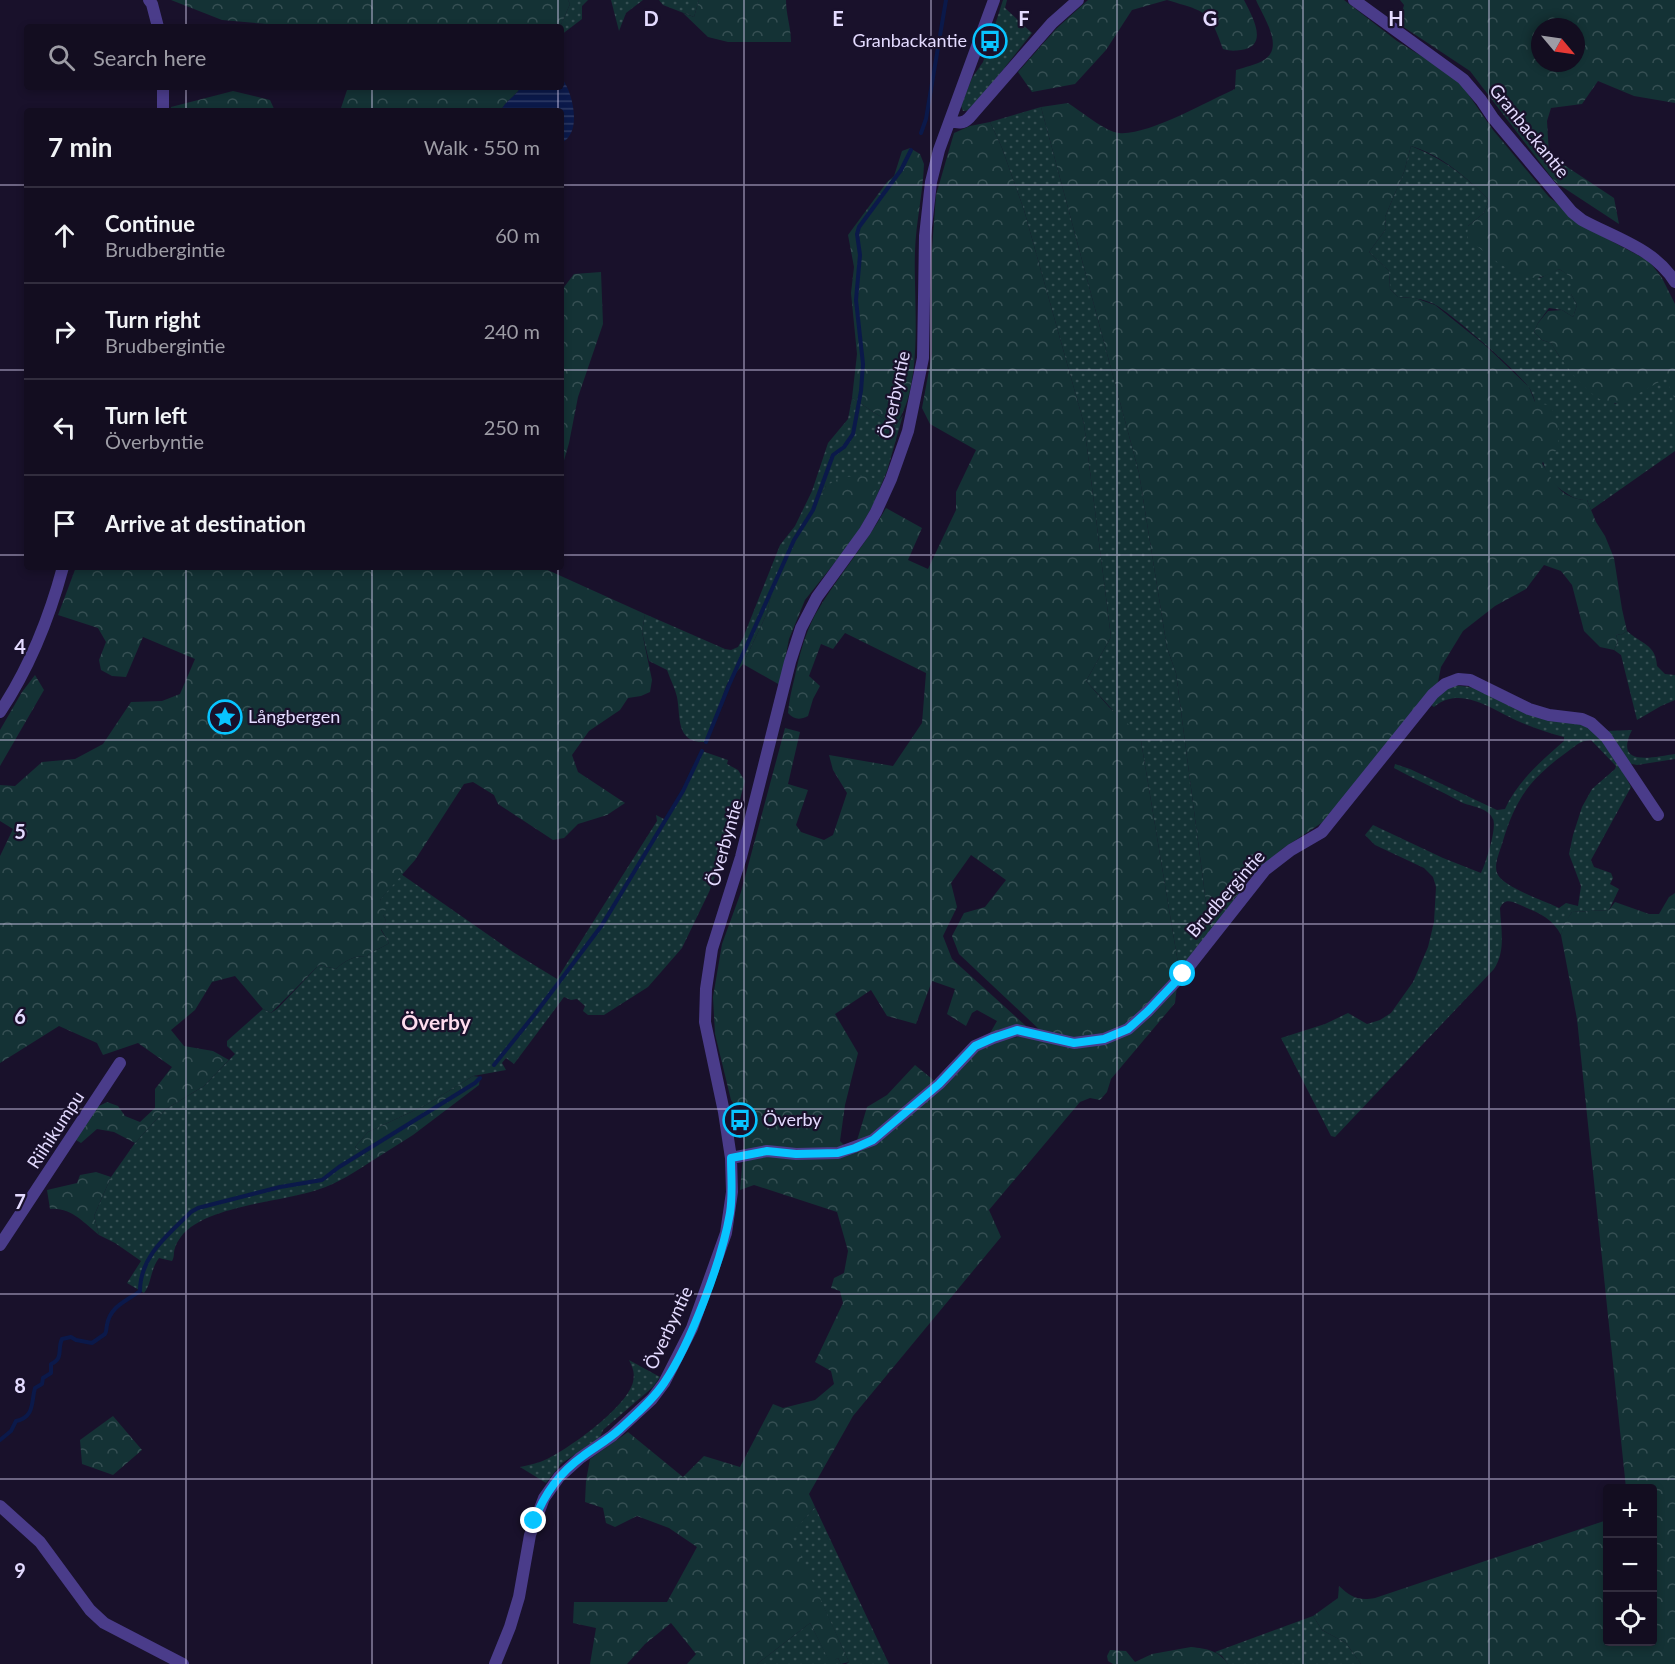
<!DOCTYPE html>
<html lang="en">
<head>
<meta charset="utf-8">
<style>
  :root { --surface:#130d20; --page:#201b2d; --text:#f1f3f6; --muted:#9d9ca5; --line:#322d3e }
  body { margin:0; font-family:Lato,sans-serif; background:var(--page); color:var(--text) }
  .controls { position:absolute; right:18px; bottom:18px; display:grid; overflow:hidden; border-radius:6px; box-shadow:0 3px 9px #0003 }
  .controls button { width:54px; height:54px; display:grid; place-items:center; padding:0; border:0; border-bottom:2px solid var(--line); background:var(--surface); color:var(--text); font:30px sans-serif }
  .compass { position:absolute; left:1531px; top:18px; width:54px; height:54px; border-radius:50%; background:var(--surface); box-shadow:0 3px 9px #0003; rotate:119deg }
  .stop { position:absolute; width:18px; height:18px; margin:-14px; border:4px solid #08c4ff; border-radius:50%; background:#fff }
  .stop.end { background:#08c4ff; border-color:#fff; box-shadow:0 2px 6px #0008 }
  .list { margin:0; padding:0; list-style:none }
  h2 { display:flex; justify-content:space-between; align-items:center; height:78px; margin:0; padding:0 24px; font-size:26px }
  h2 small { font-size:20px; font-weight:400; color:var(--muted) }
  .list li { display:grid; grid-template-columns:39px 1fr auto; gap:18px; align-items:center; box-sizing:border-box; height:96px; padding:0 24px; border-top:2px solid var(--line) }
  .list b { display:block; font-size:22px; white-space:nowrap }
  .list p { margin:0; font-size:20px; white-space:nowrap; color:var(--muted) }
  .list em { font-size:20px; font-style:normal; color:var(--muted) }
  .icon { flex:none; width:33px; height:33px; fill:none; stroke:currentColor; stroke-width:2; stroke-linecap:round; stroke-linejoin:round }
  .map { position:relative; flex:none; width:1675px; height:1664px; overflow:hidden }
  .search { position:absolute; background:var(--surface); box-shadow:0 3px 9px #0003; left:24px; top:24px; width:540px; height:66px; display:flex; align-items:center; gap:15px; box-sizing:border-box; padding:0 21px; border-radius:6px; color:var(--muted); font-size:22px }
  .panel { position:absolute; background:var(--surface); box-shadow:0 3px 9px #0003; left:24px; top:108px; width:540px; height:462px; border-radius:6px }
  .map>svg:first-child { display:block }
  .grass { fill:url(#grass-dots); fill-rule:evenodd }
  .forest { fill:url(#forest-crowns); fill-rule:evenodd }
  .water { fill:url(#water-rules) }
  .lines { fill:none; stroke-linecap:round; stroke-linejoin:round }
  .stream { stroke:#0b194a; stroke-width:4 }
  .minor { stroke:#4a3c8a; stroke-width:12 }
  .route { stroke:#08c4ff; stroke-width:8 }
  .grid { fill:none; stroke:#e4dbff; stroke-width:1.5; stroke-opacity:0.55 }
  .labels { text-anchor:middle; stroke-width:4.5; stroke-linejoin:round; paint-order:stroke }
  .poi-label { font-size:18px; fill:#e4dbff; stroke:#19112b; text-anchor:start }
  .street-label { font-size:18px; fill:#e4dbff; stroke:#19112b }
  .quarter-label { font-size:21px; font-weight:bold; fill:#fde; stroke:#19112b }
  .grid-label { font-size:20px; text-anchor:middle; font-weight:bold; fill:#e4dbff; stroke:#19112b; stroke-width:4.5; stroke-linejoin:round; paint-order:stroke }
</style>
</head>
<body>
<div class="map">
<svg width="1675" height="1664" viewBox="0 0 1675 1664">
  <defs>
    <pattern id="grass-dots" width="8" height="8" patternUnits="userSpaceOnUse" patternTransform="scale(1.5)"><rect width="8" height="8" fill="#143235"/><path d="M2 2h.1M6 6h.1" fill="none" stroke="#364f53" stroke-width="1.8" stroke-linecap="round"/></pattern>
    <pattern id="forest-crowns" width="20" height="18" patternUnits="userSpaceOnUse" patternTransform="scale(1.5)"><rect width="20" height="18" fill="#143235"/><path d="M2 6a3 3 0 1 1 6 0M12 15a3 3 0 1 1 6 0" fill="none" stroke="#364f53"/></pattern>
    <pattern id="water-rules" width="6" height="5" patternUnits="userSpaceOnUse" patternTransform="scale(1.5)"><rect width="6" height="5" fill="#0b194a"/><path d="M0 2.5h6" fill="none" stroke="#2e3a65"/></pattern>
  </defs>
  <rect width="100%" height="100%" fill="#19112b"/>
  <path class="grass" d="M568 0H588L582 6V19L561 35 560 27 570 4Z
    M611 0H643L626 13 619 31Z
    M659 0H699L694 17 663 5Z
    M1003 0H1007L1005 8 1032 33 971 110 963 111 961 106 972 78 983 62Z
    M1041 107 1139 473 1167 648 1176 673 1210 933 1179 969 1141 741 1086 681 1111 637 1084 424 1024 210 1002 148 990 122Z
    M1411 146C1444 159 1464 175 1489 200L1484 213 1468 226 1540 278 1559 269 1572 277 1571 294 1577 305 1573 317 1562 310 1549 308 1538 323 1534 332 1542 340 1551 343 1559 356 1615 404 1667 377 1675 400V451L1591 510 1587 500C1578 500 1573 498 1566 493 1528 471 1548 422 1530 389 1521 374 1451 313 1434 304 1423 299 1411 297 1398 297L1390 289 1389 271 1369 252 1386 229 1385 217 1404 172Z
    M852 398 895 426 903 415 887 471 873 505 826 486 794 540 773 586 767 613 743 664 727 684 706 742C675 743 681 718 677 697 675 688 670 679 667 670L649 661 642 632 645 614 725 649 731 650 738 647 743 638 780 545 795 526 812 491 828 443 848 419Z
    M1627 631C1641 644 1656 644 1657 666L1665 674 1675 675V700L1661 706 1637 720 1621 655 1614 650 1618 642 1616 634 1621 635Z
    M1452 685 1470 687 1593 729 1619 764 1631 787 1591 860 1594 867 1611 873 1613 878 1610 884 1619 889 1609 910 1572 912 1565 923 1561 935C1551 915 1533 911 1513 902 1506 900 1503 902 1500 908 1501 930 1506 951 1494 969L1335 1137 1331 1136 1281 1038 1325 1024 1348 1013 1367 1024 1380 1020 1391 1013 1413 982 1428 947 1434 922 1436 887 1433 877 1424 868 1375 845 1365 835 1373 825 1443 858 1481 873C1486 863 1497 828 1493 819 1488 807 1471 807 1461 802 1439 790 1416 780 1394 768L1395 764 1410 769 1497 810 1505 809C1517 782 1542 760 1564 741V737C1549 733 1534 728 1520 722 1494 711 1461 684 1434 707L1431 705 1442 691ZM1591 740 1616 766 1615 769 1592 789 1582 807 1573 835 1569 854 1581 886 1578 906 1566 903 1559 908C1544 901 1506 888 1498 875 1493 866 1499 854 1502 844 1516 796 1531 778 1571 749 1579 743 1581 741 1591 740Z
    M1632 730C1613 768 1654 757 1675 754V759L1637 765 1627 763 1606 731Z
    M702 751 728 760 727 764 738 770 745 781 729 840 709 892 682 948 648 987 604 1015H588L583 1011 585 1006 577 999 571 1000 564 997 514 1064 506 1058 502 1063 506 1070 473 1076 426 1105 368 1132 355 1147 375 1159C356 1171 339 1183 317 1190 281 1202 213 1205 185 1232 182 1235 176 1243 175 1248 173 1253 175 1256 172 1261L159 1258C150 1270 152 1283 144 1293L127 1283 141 1261 115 1243 99 1235 94 1216 111 1177 135 1143 166 1109 204 1086 235 1054 227 1046V1041L263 1009 271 1013 278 1008 319 965 336 969C346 960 353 956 367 956 374 949 381 949 389 943L381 929 386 920 383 915 380 900 401 874 513 952 557 979 657 821 656 815 664 819 668 817 683 791Z
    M629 1360 660 1377 653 1387 603 1430 600 1437 561 1464 546 1483 520 1467C529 1465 539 1463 547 1459 570 1448 627 1407 633 1382 635 1373 633 1368 629 1360Z
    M815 1507 889 1664H846L849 1662 790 1534Z
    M1313 1616 1322 1630 1346 1643 1361 1664H1228L1222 1656 1215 1652Z
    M810 1623 830 1662 838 1658 841 1664H757Z"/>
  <path class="forest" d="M171 0H568L570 4 560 27H267L266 24 222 20Z
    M699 0H786C786 15 791 27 791 42H728L708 37 683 13 694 17Z
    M1088 0H1167L1132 10 1106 50 1075 84 1032 92 1018 72 1056 29Z
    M1167 0H1244C1252 16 1270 46 1241 50 1234 51 1230 51 1223 49 1209 9 1206 12 1167 0Z
    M1256 0H1344L1397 41 1457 78 1493 130 1549 197 1594 232 1649 261 1662 278 1675 304V400L1666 378C1653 385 1630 400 1617 403 1595 409 1560 359 1551 343L1542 340 1534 332 1538 323 1548 311 1562 310 1573 317 1577 305 1571 294V277L1559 269C1553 272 1547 276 1541 277 1517 283 1485 252 1467 238L1468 226 1484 213 1489 200C1466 177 1443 156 1411 146L1404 172 1385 217 1386 229 1369 252 1389 271 1390 289 1398 297 1415 298 1435 305 1486 346 1529 387 1535 402 1551 406 1558 425V449L1542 463C1554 483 1561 499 1587 500L1596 522 1605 536 1614 558 1622 609 1627 631 1621 635 1616 634 1618 642 1614 650 1600 647 1584 631 1572 585 1561 571 1544 565 1526 589 1495 606 1463 631 1441 667 1438 682 1323 822 1282 849 1249 879 1210 933 1176 673 1167 648 1139 473 1041 107 1068 103C1079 110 1106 132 1119 133 1147 136 1208 101 1235 89L1236 70C1245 67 1256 65 1264 60 1285 47 1263 17 1256 0Z
    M1400 0H1675V103L1634 96 1598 81 1582 104 1551 108 1547 121 1549 155 1614 198 1619 224 1555 182 1470 71 1399 24 1404 5ZM1540 27H1576V63H1540Z
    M348 87H521C515 97 505 101 501 111H340Z
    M233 91 270 100 275 111H171V107Z
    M990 122 1002 148 1024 210 1084 424 1111 637 1086 681 1109 707 1136 731 1141 741 1179 969 1175 1003 1111 1079 1107 1092 1100 1100 1090 1098 1080 1102 989 1210 1001 1237 853 1416 809 1494 815 1507 791 1534 849 1662 841 1664 838 1658 830 1663 810 1623 757 1664H687L696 1654 671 1623 645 1644 627 1664H590L596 1628 573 1623 574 1602H667L697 1547 669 1528 637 1516 615 1527 606 1523 603 1508 585 1502 586 1481 590 1459 628 1432 683 1477 704 1456 740 1467 773 1404 783 1408 815 1400 834 1384 831 1371 815 1362 843 1303 840 1291 831 1288 834 1278 844 1273 848 1251 837 1212 754 1185 740 1190 744 1144 740 1113 731 1100 715 1034 713 997 722 944 741 892 785 728 800 732 788 784 808 790 796 825 801 832 824 840 833 835 847 793 833 770 829 755 893 766 922 723 926 673 845 633 833 649 821 644 809 676 820 686 813 699 808 716C800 720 794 720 788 713 789 700 792 688 795 676 799 656 805 634 815 615 836 578 865 546 886 508L922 528 908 560 928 569 956 510V492L976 450 930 424 922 408 932 354V249L936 195 954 133 970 126ZM971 855 1006 880 985 907 964 913 952 936 959 954 1042 1032 993 1042 977 1051 942 1087 915 1065 887 1095 867 1107 853 1154 840 1141 845 1105 858 1053 835 1014 871 990 887 1016 916 1024 932 981 955 989 947 1014 966 1026 972 1013 977 1010 997 1021 989 1035 1026 1026 952 959 943 936 957 907 951 883Z
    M910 148 920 154 924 164C923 193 916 222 915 251 913 300 925 385 895 426L852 398 857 354 851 293 854 267 848 235 887 182 894 176 902 151Z
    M601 272 603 324 578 397 569 443 561 471V291L574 274Z
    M868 476 878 480 873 505 855 537 805 600 789 639 780 685 743 664 767 613 773 586 794 540 826 486 841 477Z
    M76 567H541L645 614 642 632 652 680 650 692 641 696 628 698 620 710 589 731 572 755 578 772 625 803 607 815 578 824 564 838 553 840 498 804 494 795 473 782 464 784 415 860 380 900 386 909 383 915 386 920 381 930 389 943C381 949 374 949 367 956 353 956 346 960 336 969L319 965 271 1013 263 1009 235 976 212 982 195 1010 171 1030 184 1046 213 1051 229 1060 204 1086 166 1109 135 1143 114 1132 97 1129 81 1143 76 1140 97 1107 107 1102 118 1106 125 1116 140 1122 155 1108V1089L172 1067 138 1043 103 1055 97 1043 59 1026 0 1063V856L13 829 0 821V785L15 786 42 762 75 759 103 744 131 702 162 701 180 694 195 659 143 637 126 677 112 676 101 670 99 660 106 642 98 628 58 615Z
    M35 675 44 690 0 766V730L22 692Z
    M1675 893V1664H1361L1346 1643 1322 1630 1313 1616 1338 1598 1339 1586C1351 1597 1358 1601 1375 1598L1607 1520 1608 1642H1652V1488H1626L1577 1019 1561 935 1565 922 1572 912 1609 910 1615 902 1649 914H1659L1669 897Z
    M473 1076 480 1077 479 1085 413 1135 375 1159 355 1147 368 1132 426 1105Z
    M96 1172 111 1177 94 1216 99 1235C84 1223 71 1207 50 1209L47 1190 77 1183 80 1175Z
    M113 1416 142 1450 113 1475 82 1464 80 1440Z
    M1191 1647C1207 1649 1218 1650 1228 1664H1113L1108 1661 1107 1656 1110 1650 1126 1651 1135 1662 1152 1654Z"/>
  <path class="water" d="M561 77C573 92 583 133 561 143V111H501C505 101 515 97 521 87H561Z"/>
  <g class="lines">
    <path class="stream" d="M921 133 926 119 946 0
      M706 742 729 685 794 540 813 510 833 455 844 447 853 434 861 391 863 364 856 300 860 255 857 234 859 227 901 170 911 150
      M494 1065 535 1014 602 925 683 791 702 751
      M0 1440 11 1431 16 1421C35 1417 31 1402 35 1388L42 1384 43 1378 51 1373V1364C64 1359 57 1349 62 1339L71 1337 76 1340 92 1343 105 1334C107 1331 106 1328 107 1325 110 1306 127 1301 140 1291 140 1256 168 1235 191 1212L198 1208 280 1187 322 1180 339 1167 475 1083 480 1078"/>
    <path class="minor" d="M149 0 152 4 158 27
      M1354 0 1463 79 1481 100 1493 118 1572 212 1582 220C1615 238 1655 249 1675 282
      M163 87V111
      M950 121C958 123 963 124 969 118L1052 23 1078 0
      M0 712C30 667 49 619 63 567
      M731 1158 767 1151 796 1154 838 1153 873 1140 939 1084 975 1046 993 1038 1017 1030 1074 1043 1104 1039 1128 1029 1148 1011 1183 974 1265 870 1291 850 1322 832 1433 694 1445 684 1458 679 1470 680 1529 709 1549 715 1582 719 1591 723 1606 737 1658 815
      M0 1245 120 1063
      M0 1506 40 1542 90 1610 104 1623 183 1664
      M495 1664 510 1627 519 1597 530 1535 544 1498 559 1477 580 1458 612 1436 652 1399 664 1383 692 1328 726 1233 732 1192 731 1158 724 1112 705 1022 706 989 712 949 741 857 790 662 801 628 817 597 865 531 876 512 891 479 908 431 923 358 925 236 931 182 939 150 994 0"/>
  </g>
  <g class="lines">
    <path class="route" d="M534 1521C544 1494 559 1473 583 1456 595 1447 608 1440 620 1429 635 1415 652 1401 664 1383 691 1343 722 1260 730 1213 733 1194 731 1176 731 1158L767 1151 796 1154 838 1153 855 1148 873 1140 939 1084 975 1046 993 1038 1017 1030 1074 1043 1104 1039 1128 1029 1148 1011 1183 974"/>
  </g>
  <path class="grid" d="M186 0V27M372 0V27M558 0V27M744 0V1664M931 0V1664M1117 0V1664M1303 0V1664M1489 0V1664M186 87V111M372 87V111M558 87V111M0 185H27M561 185H1675M0 370H27M561 370H1675M0 555H27M561 555H1675M186 567V1664M372 567V1664M558 567V1664M0 740H1675M0 924H1675M0 1109H1675M0 1294H1675M0 1479H1675"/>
  <defs>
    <symbol id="bus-ring" viewBox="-11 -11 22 22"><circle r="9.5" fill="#19112b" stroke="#08c4ff" stroke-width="1.5"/><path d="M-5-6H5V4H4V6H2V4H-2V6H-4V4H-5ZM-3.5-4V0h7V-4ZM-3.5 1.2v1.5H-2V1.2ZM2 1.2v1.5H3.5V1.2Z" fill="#08c4ff"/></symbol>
    <symbol id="sight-ring" viewBox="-11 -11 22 22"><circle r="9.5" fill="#19112b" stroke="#08c4ff" stroke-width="1.5"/><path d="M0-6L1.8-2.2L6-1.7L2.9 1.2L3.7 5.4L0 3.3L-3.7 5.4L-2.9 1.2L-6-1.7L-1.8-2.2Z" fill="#08c4ff"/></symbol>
  </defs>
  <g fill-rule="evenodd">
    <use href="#bus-ring" x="971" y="22" width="38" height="38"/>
    <use href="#sight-ring" x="206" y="698" width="38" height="38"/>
    <use href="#bus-ring" x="721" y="1101" width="38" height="38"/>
  </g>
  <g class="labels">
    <g class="poi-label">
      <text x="967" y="47" text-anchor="end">Granbackantie</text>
      <text x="248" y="723">Långbergen</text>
      <text x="763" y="1126">Överby</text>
    </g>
    <g class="street-label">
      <text transform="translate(1529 131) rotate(51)" y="6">Granbackantie</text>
      <text transform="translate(895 395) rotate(-78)" y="6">Överbyntie</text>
      <text transform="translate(725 843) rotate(-74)" y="6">Överbyntie</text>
      <text transform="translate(1226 894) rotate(-49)" y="6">Brudbergintie</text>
      <text transform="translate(56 1130) rotate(-57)" y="6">Riihikumpu</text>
      <text transform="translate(669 1328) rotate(-65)" y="6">Överbyntie</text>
    </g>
    <g class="quarter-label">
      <text x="436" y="1030">Överby</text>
    </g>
  </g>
  <g class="grid-label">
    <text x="651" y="26">D</text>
    <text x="838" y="26">E</text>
    <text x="1024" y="26">F</text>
    <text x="1210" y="26">G</text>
    <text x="1396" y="26">H</text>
    <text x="20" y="654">4</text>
    <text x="20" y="839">5</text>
    <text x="20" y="1024">6</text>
    <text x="20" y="1209">7</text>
    <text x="20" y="1393">8</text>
    <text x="20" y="1578">9</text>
  </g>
</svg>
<div class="controls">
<button>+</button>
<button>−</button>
<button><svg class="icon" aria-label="locate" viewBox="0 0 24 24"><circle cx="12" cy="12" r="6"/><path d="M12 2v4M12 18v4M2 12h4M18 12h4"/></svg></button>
</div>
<svg class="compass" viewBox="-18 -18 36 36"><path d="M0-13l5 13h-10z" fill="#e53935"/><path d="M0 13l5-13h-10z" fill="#9d9ca5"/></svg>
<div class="stop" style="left:1183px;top:974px"></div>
<div class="stop end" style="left:534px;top:1521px"></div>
<div class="search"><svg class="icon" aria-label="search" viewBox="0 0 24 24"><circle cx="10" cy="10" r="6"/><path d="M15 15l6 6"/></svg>Search here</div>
<section class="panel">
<h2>7 min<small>Walk · 550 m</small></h2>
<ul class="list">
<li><svg class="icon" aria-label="ahead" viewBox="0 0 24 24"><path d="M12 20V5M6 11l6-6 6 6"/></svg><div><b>Continue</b><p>Brudbergintie</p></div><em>60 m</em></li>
<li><svg class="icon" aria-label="right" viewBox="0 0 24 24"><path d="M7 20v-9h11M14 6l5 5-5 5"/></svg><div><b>Turn right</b><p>Brudbergintie</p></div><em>240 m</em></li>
<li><svg class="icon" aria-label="left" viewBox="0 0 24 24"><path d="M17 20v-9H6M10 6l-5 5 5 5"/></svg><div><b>Turn left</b><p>Överbyntie</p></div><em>250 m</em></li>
<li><svg class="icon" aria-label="arrive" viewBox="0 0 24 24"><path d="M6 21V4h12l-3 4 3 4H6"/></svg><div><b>Arrive at destination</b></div></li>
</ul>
</section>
</div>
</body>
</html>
